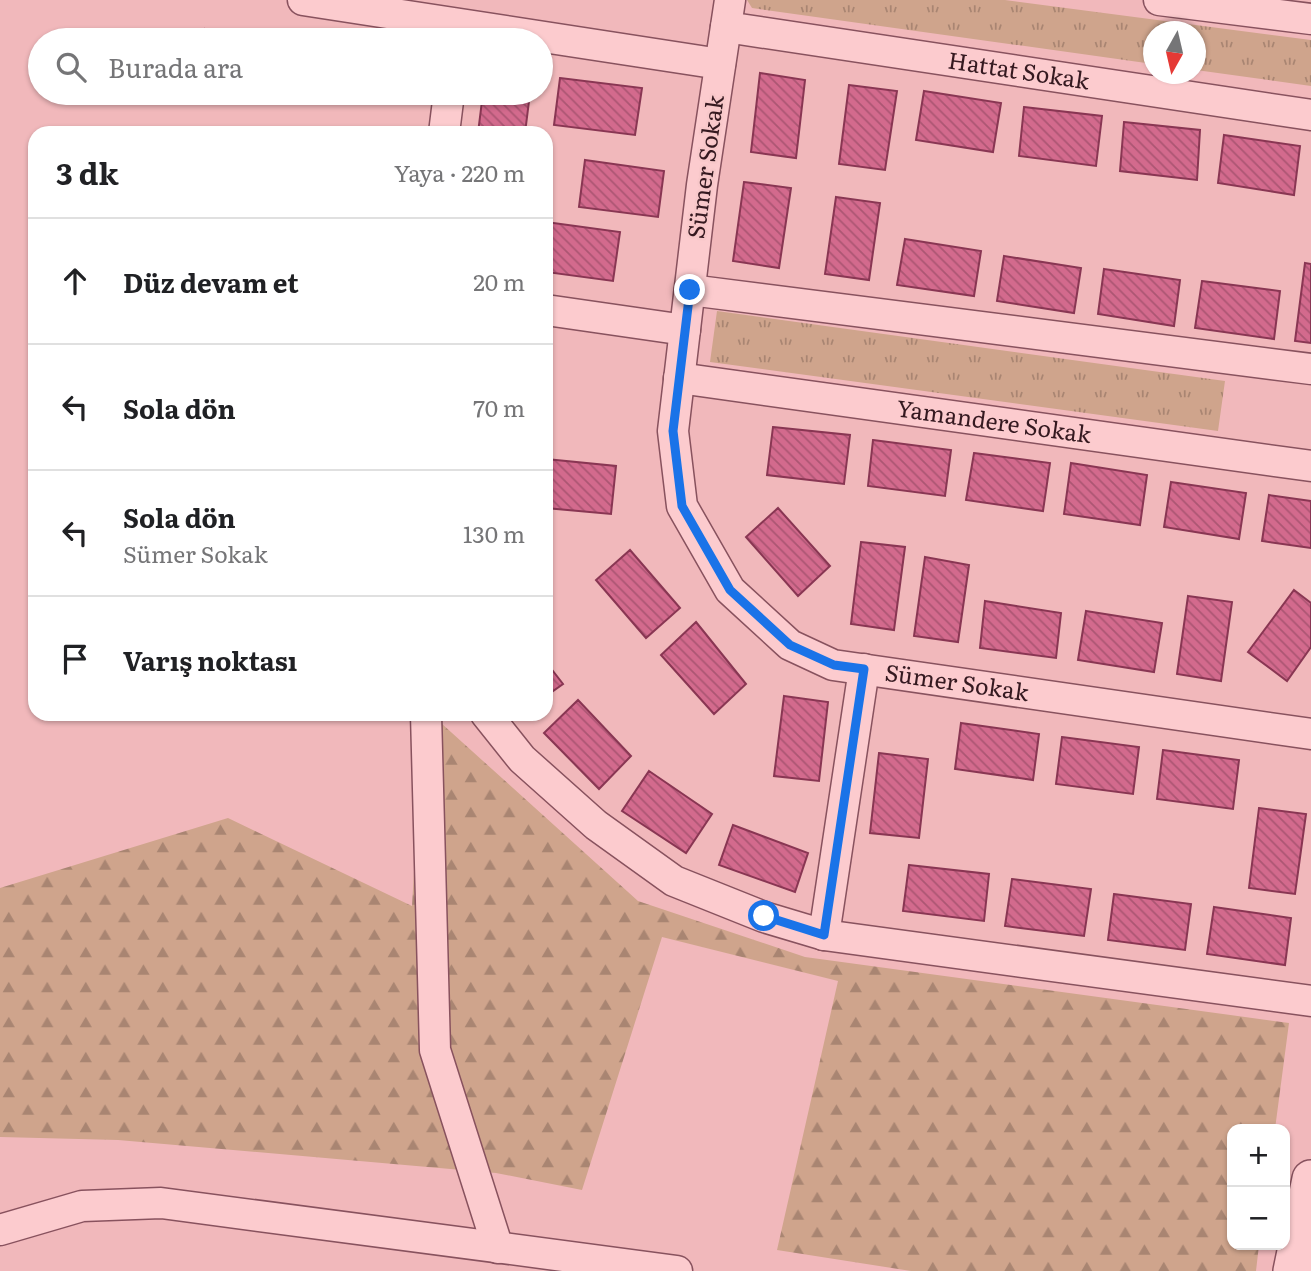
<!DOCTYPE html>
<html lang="tr">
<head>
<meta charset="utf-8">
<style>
  :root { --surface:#fff; --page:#f6f6f6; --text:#202124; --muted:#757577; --line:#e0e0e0 }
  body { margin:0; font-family:Literata,serif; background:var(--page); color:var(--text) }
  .controls { position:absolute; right:21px; bottom:21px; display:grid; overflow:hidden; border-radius:14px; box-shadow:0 2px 5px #0004 }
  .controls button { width:63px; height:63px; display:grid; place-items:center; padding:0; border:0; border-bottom:2px solid var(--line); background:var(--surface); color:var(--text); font:35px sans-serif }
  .compass { position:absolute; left:1143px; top:21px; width:63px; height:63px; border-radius:50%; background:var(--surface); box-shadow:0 2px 5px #0004; rotate:188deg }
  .stop { position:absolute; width:21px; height:21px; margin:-16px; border:5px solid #1a73e8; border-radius:50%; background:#fff }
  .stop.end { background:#1a73e8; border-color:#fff; box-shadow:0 2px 7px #0008 }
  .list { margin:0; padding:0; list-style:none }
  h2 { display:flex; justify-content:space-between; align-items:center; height:91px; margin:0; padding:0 28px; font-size:30px }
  h2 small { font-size:23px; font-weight:400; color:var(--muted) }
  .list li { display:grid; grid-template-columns:46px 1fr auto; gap:21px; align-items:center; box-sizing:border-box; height:126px; padding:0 28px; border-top:2px solid var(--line) }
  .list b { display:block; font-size:26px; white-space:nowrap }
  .list p { margin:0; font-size:23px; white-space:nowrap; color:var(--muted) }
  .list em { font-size:23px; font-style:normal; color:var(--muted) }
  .icon { flex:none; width:38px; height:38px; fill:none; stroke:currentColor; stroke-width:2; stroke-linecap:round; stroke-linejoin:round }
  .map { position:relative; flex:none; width:1311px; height:1271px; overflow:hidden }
  .search { position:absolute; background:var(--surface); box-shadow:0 2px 5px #0004; left:28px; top:28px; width:525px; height:77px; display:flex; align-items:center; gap:18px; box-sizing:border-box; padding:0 24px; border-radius:38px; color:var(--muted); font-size:26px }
  .panel { position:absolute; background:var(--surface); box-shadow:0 2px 5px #0004; left:28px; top:126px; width:525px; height:595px; border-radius:21px }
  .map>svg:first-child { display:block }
  .grass { fill:url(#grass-tufts) }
  .forest { fill:url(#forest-firs) }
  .building { fill:url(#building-back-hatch); stroke:#893653; stroke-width:2 }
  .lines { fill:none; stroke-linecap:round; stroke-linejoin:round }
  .minor-casing { stroke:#88525e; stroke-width:33 }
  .tertiary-casing { stroke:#88525e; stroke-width:40 }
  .minor { stroke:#fccbce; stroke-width:30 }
  .tertiary { stroke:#fccbce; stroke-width:37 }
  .route { stroke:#1a73e8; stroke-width:9 }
  .labels { text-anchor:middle; stroke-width:5; stroke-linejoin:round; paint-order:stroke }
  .street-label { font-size:23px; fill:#351920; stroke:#f8c8ca }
</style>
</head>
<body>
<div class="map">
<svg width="1311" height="1271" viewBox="0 0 1311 1271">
  <defs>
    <pattern id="grass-tufts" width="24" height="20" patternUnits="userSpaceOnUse" patternTransform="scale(1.75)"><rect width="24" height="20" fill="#cfa48c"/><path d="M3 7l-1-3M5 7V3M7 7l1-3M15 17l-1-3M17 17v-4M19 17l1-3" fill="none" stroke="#a98572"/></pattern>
    <pattern id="forest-firs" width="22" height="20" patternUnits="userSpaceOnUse" patternTransform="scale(1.75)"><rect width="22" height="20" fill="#cfa48c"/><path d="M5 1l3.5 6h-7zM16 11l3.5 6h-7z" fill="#a98572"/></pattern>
    <pattern id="building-back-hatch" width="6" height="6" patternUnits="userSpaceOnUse" patternTransform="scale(1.75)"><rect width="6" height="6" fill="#d36a8d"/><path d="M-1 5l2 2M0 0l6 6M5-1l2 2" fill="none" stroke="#ac5673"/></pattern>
  </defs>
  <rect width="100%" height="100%" fill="#f1b8bb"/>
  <path class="grass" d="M747 0H1005L1311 40V86L1196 70V32H1154L1153 64 752 8Z
    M717 311 1225 381 1218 431 710 362Z"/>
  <path class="forest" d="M423 714H431L638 901 805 957 1289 1023 1275 1129H1232V1245H1259L1256 1271H911L777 1250 838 981 662 937 582 1190 496 1173 118 1140 0 1137V888L228 818 412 906Z"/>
  <path class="building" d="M205 29 270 39V40H203Z
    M760 73 805 80 796 158 751 152Z
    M560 78 642 88 635 135 554 125Z
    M849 85 897 91 885 170 839 164Z
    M924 91 1001 103 993 152 916 140Z
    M483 93H530L525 133H478Z
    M1024 107 1102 116 1096 166 1019 156Z
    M1124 122 1200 130 1197 180 1120 171Z
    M1224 135 1300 146 1294 195 1218 183Z
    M585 160 664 171 658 217 579 207Z
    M744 182 791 188 779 268 733 261Z
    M836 197 880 203 869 280 825 274Z
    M546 222 620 232 613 281 546 272Z
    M905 239 981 251 974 296 897 285Z
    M1004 256 1081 268 1074 313 997 301Z
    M1305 263 1311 264V343L1295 341Z
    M1104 269 1180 280 1174 326 1098 314Z
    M1202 281 1280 291 1274 339 1195 328Z
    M773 427 850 435 844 484 767 475Z
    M873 440 951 450 945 496 868 486Z
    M974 453 1050 463 1043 511 966 500Z
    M546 459 616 466 611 514 546 508Z
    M1071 463 1147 475 1140 525 1064 514Z
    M1171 482 1246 493 1239 539 1164 527Z
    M1269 495 1311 501V548L1262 541Z
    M778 508 830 566 798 596 746 537Z
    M861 542 905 547 894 630 851 624Z
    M630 550 680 608 646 638 596 580Z
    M925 557 969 565 958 642 914 636Z
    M1294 590 1311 603V647L1287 681 1248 652Z
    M1188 596 1232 602 1221 681 1177 674Z
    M985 601 1061 613 1056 658 980 648Z
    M1086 611 1162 623 1154 672 1078 660Z
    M696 622 746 684 714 714 661 655Z
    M546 662 563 684 546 696Z
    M784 696 828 702 819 781 774 776Z
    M578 700 631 756 599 789 544 733Z
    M961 723 1039 734 1033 780 955 769Z
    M1062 737 1139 747 1133 794 1056 784Z
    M1163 750 1239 760 1233 809 1157 799Z
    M879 753 928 759 919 838 870 833Z
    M649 771 712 814 686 853 622 811Z
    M1259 808 1306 814 1295 894 1249 888Z
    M733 825 808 853 795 892 719 865Z
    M909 865 989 874 984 921 903 911Z
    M1012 879 1091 889 1084 936 1005 926Z
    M1114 894 1191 904 1185 950 1108 940Z
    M1214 907 1291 918 1285 965 1207 954Z"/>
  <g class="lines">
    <defs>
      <g id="minor">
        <path d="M303 0 720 64"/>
        <path id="s1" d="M730 0 702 185 673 431 682 506 730 590 790 645 833 665 1311 734"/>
        <path d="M1159 0 1311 19"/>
        <path id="s2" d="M726 27 1311 115"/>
        <path d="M444 133 449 93"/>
        <path d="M690 290 1311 369"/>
        <path d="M546 310 685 330"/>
        <path id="s3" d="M679 378 1311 466"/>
        <path d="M426 714 435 1050 498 1248"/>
        <path d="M486 714 522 759 596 825 674 881 764 917 824 935 1311 1001"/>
        <path d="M824 935 864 669"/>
        <path d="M0 1230 82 1206 161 1203 677 1271"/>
      </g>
      <path id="tertiary" d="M1292 1271 1311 1179"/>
    </defs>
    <use href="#minor" class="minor-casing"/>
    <use href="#tertiary" class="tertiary-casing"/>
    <use href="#minor" class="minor"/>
    <use href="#tertiary" class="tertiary"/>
  </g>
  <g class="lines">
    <path class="route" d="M690 290 673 431 682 506 730 590 790 645 834 665 864 669 824 935 764 916"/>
  </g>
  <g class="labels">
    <g class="street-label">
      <text dy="8" stroke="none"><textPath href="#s2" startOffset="296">Hattat Sokak</textPath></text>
      <text transform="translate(706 167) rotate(-82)" y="8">Sümer Sokak</text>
      <text dy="8" stroke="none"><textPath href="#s3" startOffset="318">Yamandere Sokak</textPath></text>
      <text dy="8" stroke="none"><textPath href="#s1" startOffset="861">Sümer Sokak</textPath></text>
    </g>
  </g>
</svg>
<div class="controls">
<button>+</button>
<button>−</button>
</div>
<svg class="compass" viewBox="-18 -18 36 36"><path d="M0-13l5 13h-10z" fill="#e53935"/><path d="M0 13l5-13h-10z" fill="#757577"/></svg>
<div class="stop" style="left:764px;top:916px"></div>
<div class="stop end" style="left:690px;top:290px"></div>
<div class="search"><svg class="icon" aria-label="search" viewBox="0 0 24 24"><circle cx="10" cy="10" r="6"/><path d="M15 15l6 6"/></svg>Burada ara</div>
<section class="panel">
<h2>3 dk<small>Yaya · 220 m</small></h2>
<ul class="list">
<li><svg class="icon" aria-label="ahead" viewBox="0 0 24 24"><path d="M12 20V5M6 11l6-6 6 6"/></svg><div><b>Düz devam et</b></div><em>20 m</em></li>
<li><svg class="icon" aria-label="left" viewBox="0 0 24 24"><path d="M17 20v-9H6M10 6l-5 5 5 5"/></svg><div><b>Sola dön</b></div><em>70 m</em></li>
<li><svg class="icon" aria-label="left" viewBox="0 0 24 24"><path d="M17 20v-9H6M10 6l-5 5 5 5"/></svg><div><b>Sola dön</b><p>Sümer Sokak</p></div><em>130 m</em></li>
<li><svg class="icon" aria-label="arrive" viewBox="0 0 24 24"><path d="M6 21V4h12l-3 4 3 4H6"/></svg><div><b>Varış noktası</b></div></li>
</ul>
</section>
</div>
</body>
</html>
